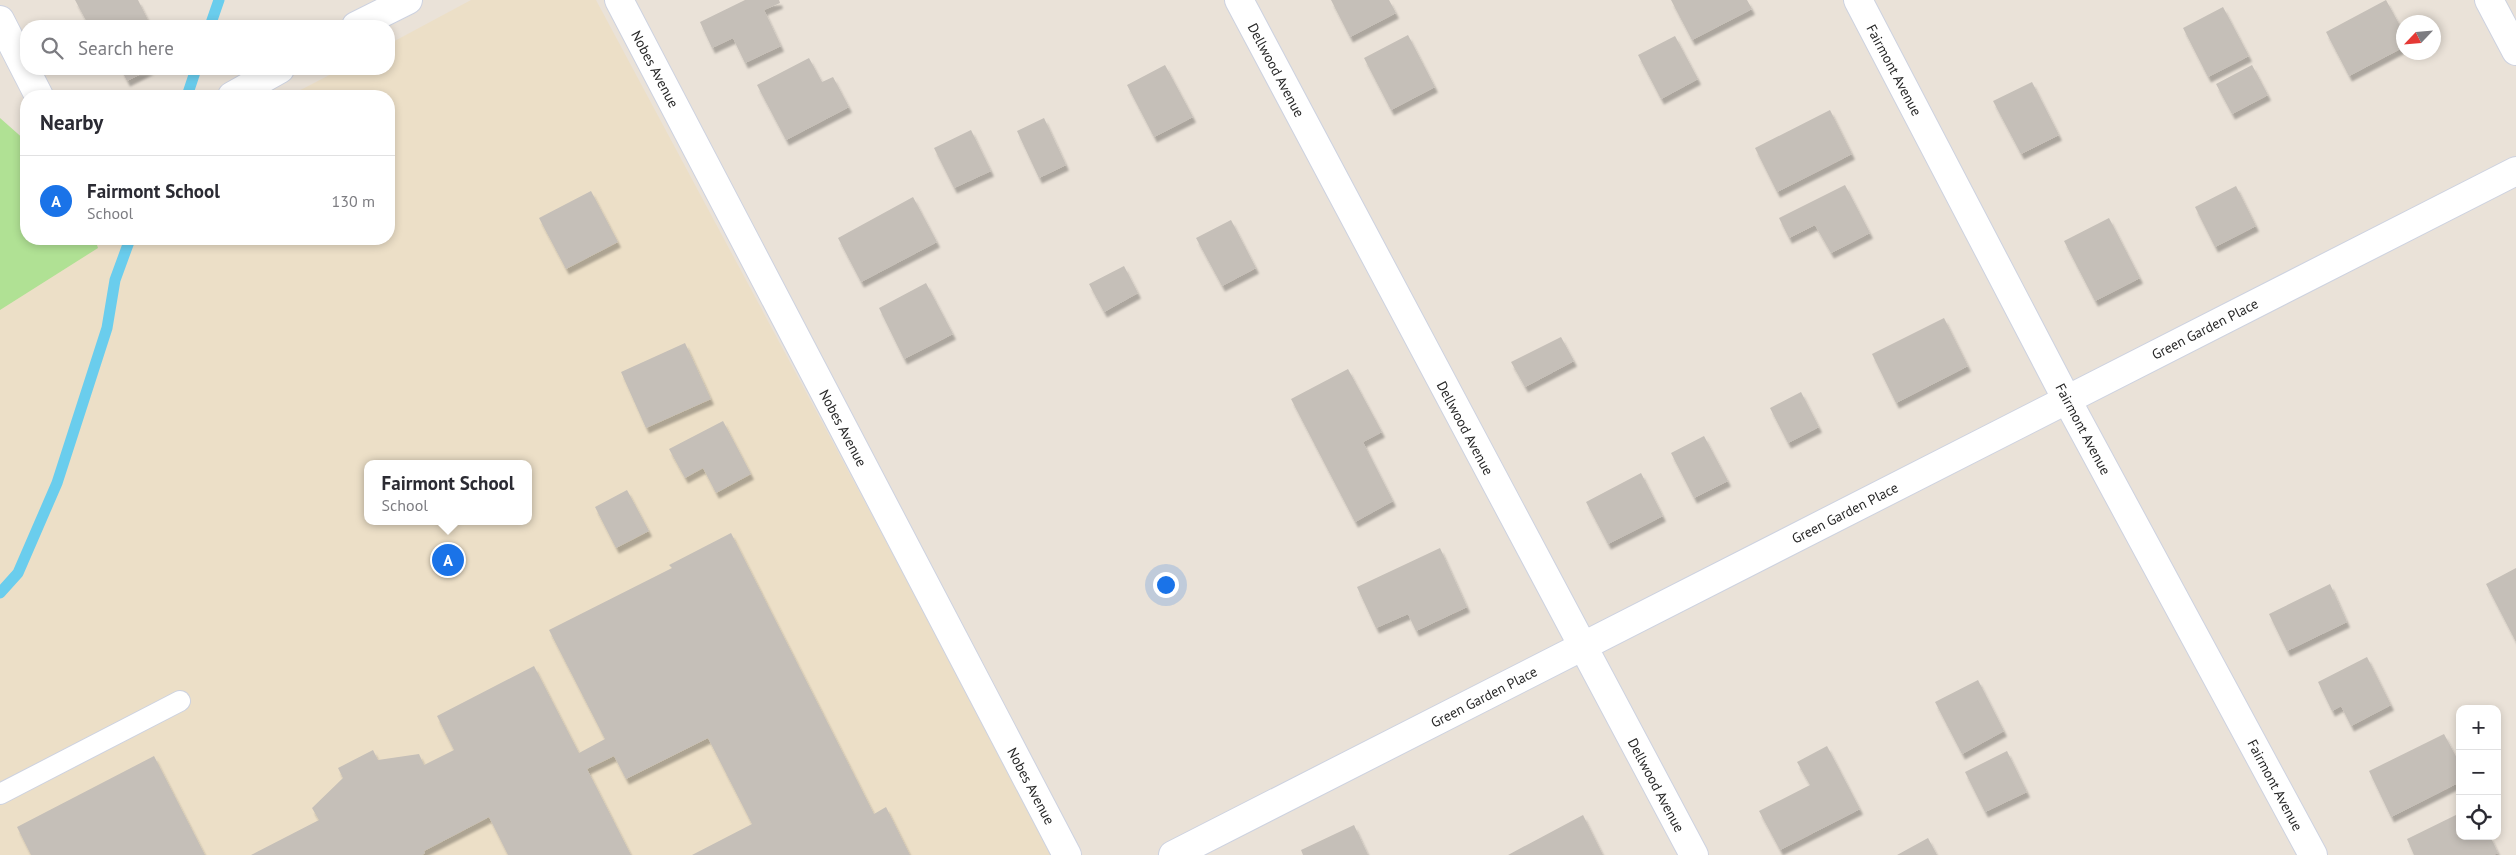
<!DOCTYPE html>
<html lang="en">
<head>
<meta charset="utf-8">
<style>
  :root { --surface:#fff; --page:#f2f2f3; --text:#2b2b33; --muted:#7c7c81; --line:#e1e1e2; --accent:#1a73e8 }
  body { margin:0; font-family:"PT Sans",sans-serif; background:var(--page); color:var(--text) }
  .controls { position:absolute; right:15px; bottom:15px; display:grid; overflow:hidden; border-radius:10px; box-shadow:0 2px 8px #0003 }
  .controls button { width:45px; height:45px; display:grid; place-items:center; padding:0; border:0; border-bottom:1px solid var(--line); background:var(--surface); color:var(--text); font:25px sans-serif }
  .compass { position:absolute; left:2396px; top:15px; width:45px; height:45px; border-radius:50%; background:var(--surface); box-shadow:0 2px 8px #0003; rotate:244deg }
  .you { position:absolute; left:1165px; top:584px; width:18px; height:18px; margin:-12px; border:4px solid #fff; border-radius:50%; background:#1a73e8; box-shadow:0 0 0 8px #1a73e833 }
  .badge { display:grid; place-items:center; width:32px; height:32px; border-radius:50%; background:var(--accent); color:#fff; font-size:16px; font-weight:700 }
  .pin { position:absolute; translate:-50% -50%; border:2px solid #fff; box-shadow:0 1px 5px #0006 }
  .popup { position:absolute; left:364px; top:460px; width:168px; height:65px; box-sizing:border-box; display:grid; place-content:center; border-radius:10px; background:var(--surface); filter:drop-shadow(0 1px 4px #0005); font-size:16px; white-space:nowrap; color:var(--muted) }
  .popup b { font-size:19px; color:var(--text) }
  .popup::after { content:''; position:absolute; left:50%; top:100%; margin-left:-10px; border:10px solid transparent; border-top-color:var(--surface) }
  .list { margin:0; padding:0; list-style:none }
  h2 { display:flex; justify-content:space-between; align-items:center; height:65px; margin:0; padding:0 20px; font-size:21px }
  h2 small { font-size:16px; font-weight:400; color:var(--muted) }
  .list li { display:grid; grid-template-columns:32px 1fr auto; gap:15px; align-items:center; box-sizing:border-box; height:90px; padding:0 20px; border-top:1px solid var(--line) }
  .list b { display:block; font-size:19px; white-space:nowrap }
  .list p { margin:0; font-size:16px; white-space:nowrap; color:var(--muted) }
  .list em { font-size:16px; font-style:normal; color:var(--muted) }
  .icon { flex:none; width:28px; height:28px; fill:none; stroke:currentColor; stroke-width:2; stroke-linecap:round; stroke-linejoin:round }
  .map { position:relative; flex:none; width:2516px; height:855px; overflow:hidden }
  .search { position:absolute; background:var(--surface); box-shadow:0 2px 8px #0003; left:20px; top:20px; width:375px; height:55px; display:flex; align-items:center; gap:12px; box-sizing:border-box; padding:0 18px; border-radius:20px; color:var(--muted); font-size:19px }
  .panel { position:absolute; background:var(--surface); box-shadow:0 2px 8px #0003; left:20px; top:90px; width:375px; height:155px; border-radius:20px }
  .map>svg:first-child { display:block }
  .education { fill:#ecdfc7; fill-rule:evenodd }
  .green { fill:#b0e194 }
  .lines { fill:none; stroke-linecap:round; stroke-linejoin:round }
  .stream { stroke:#6acded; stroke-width:11 }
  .building { fill:#c5bfb8; filter:url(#shadow) }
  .service-casing { stroke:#cdd2e0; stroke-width:22 }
  .minor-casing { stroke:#cdd2e0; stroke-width:30 }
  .tertiary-casing { stroke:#cdd2e0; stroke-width:30 }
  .service { stroke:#fff; stroke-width:20 }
  .minor { stroke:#fff; stroke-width:28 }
  .tertiary { stroke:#fff; stroke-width:28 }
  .labels { text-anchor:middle; stroke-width:4.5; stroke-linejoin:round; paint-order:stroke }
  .street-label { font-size:14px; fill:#272727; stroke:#fff }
</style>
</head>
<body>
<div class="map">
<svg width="2516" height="855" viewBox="0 0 2516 855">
  <defs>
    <filter id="shadow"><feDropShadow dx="3" dy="5.5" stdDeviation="1" flood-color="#0004"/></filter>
  </defs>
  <rect width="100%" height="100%" fill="#eae2d8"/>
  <path class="education" d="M471 0H596L1054 855H0V265L39 239H389V96H289L341 69H389V44ZM368 464H528V521H368Z"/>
  <path class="green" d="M0 118 26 141V239H95L98 248 0 310Z"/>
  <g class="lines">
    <path class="stream" d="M210 26 219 0
      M187 96 196 69
      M0 593 18 573 57 483 107 328 115 280 130 239"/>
  </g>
  <path class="building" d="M75 0H138L151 26H89Z
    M745 0H779L780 3 764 10 781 46 745 63 733 38 712 48 700 22Z
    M1331 0H1389L1396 13 1350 37Z
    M1671 0H1747L1752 9 1692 40Z
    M2386 0 2404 33V47L2349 76 2326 32Z
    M2223 7 2249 56 2208 77 2183 28Z
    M1408 35 1435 87 1391 110 1364 58Z
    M1675 36 1698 79 1661 99 1638 55Z
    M809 58 822 82 833 77 849 107 786 140 757 85Z
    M1165 65 1193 117 1154 137 1127 85Z
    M2252 65 2268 95 2232 114 2216 84Z
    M121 69H151L127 81Z
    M2032 82 2059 135 2021 154 1993 101Z
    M1830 110 1852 154 1777 192 1755 148Z
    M1044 118 1066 165 1039 178 1017 131Z
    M971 130 991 171 954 188 934 148Z
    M1845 185 1870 233 1831 253 1815 225 1789 238 1779 218Z
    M2236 186 2256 226 2215 247 2195 207Z
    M591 191 618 242 566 269 539 218Z
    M913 197 937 242 861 282 838 238Z
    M2109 218 2140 278 2095 301 2064 241Z
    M1231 220 1256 268 1222 286 1196 238Z
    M1124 266 1138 293 1104 312 1089 284Z
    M926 283 953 334 904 359 879 308Z
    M1944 318 1968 366 1896 403 1872 354Z
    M1561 337 1574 361 1525 387 1511 362Z
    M685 343 711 399 646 428 621 372Z
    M1348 369 1382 432 1363 442 1393 501 1355 522 1291 399Z
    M1801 392 1819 427 1788 443 1770 408Z
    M723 421 751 474 716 493 703 468 685 478 669 449Z
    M1704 436 1728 481 1694 498 1671 453Z
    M1641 473 1663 516 1608 544 1586 502Z
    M627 490 649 531 616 548 595 507Z
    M731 533 874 814 886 807 910 855H692L752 824 708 738 626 779 614 756 587 769 631 855H508L489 817 424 851 425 853 422 855H251L319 820 312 808 343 778 338 768 373 750 378 760 419 754 424 765 454 750 437 716 534 666 579 753 605 739 549 630 672 568 669 565Z
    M1440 548 1467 607 1416 631 1408 614 1376 628 1357 587Z
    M2516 568V642L2486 584Z
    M2330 584 2347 622 2287 651 2269 614Z
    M2367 657 2391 705 2351 726 2341 706 2332 711 2318 682Z
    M1978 680 2004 731 1962 754 1935 702Z
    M2444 734 2460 764V782L2391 817 2369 771Z
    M1827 746 1860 809 1780 850 1759 811 1810 785 1797 762Z
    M2007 751 2027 792 1985 812 1965 772Z
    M154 756 205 855H31L17 827Z
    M2460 813V836H2490L2498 853 2493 855H2414L2407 839Z
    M1583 815 1603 855H1508Z
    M1354 825 1368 855H1303L1301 850Z
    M1928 838 1937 855H1897Z"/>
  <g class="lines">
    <defs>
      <path id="service" d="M0 794 180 701"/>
      <path id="minor" d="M619 0 1067 855
        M1239 0 1694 855
        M1858 0 2067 400 2313 855
        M0 20 39 96
        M356 26 408 0
        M232 96 280 69
        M1173 855 2516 171"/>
      <path id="tertiary" d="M2489 0 2516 51"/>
    </defs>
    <use href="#service" class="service-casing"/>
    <use href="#minor" class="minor-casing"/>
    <use href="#tertiary" class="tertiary-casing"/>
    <use href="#service" class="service"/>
    <use href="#minor" class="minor"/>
    <use href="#tertiary" class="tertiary"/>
  </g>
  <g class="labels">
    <g class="street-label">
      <text transform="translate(655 69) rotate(62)" y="5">Nobes Avenue</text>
      <text transform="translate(1276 70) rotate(62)" y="5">Dellwood Avenue</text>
      <text transform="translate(1894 70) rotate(62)" y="5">Fairmont Avenue</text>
      <text transform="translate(2205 329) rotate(-27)" y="5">Green Garden Place</text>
      <text transform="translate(843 428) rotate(62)" y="5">Nobes Avenue</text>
      <text transform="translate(1465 428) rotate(62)" y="5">Dellwood Avenue</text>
      <text transform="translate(2083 429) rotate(62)" y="5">Fairmont Avenue</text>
      <text transform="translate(1845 513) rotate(-27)" y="5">Green Garden Place</text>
      <text transform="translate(1484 697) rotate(-27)" y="5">Green Garden Place</text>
      <text transform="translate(1656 785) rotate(62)" y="5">Dellwood Avenue</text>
      <text transform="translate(2275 785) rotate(62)" y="5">Fairmont Avenue</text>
      <text transform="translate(1031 786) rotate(62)" y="5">Nobes Avenue</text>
    </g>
  </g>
</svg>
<div class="controls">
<button>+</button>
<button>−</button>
<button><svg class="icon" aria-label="locate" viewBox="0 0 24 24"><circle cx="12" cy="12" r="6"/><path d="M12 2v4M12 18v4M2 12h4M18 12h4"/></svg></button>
</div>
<svg class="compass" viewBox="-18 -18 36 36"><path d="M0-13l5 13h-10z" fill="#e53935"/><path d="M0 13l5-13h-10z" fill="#7c7c81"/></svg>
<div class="you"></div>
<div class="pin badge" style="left:448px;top:560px">A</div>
<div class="popup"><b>Fairmont School</b>School</div>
<div class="search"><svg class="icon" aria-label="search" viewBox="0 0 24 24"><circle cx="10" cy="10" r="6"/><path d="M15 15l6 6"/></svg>Search here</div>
<section class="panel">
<h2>Nearby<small></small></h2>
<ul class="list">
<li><span class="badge">A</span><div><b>Fairmont School</b><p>School</p></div><em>130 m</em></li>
</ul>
</section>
</div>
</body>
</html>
